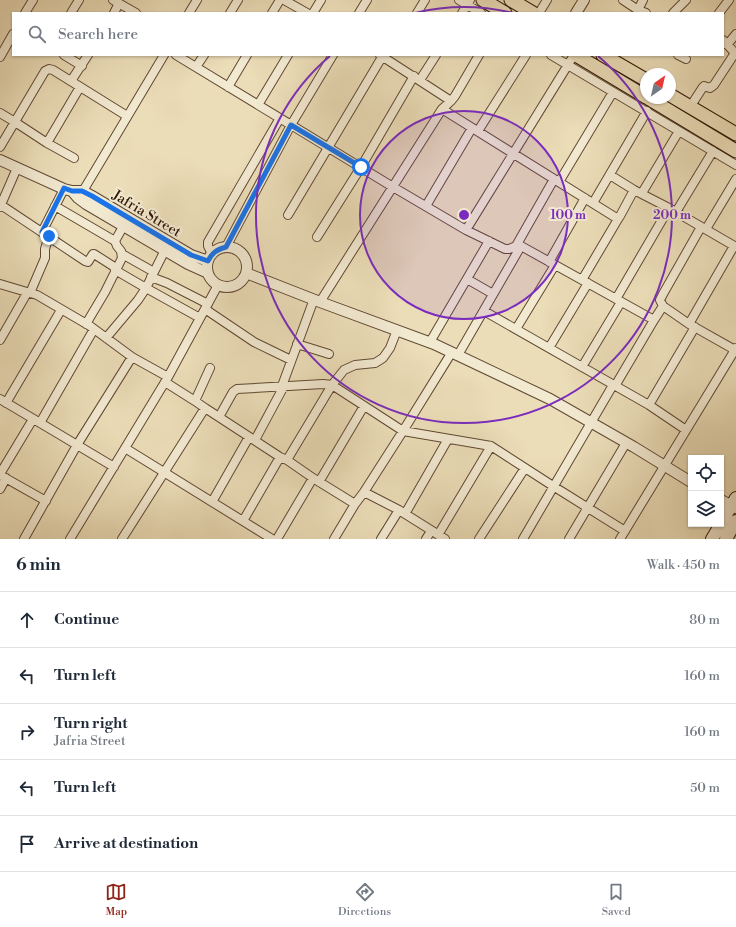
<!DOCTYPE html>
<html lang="en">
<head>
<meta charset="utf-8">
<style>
  :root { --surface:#fff; --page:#f2f2f3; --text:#1f2937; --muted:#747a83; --line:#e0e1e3; --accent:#8f2418 }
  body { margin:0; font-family:"Libre Bodoni",serif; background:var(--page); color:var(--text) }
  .controls { position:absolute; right:12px; bottom:12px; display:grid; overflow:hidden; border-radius:0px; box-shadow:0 1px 3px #0004 }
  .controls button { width:36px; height:36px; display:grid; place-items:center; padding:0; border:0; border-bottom:1px solid var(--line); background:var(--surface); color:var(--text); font:20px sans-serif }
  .compass { position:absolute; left:640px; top:68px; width:36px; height:36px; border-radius:50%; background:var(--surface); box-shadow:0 1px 3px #0004; rotate:34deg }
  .stop { position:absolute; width:12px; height:12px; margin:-9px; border:3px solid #1a73e8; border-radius:50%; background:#fff }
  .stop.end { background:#1a73e8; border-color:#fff; box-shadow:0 1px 4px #0008 }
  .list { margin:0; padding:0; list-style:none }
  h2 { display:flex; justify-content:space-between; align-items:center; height:52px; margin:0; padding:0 16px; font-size:17px }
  h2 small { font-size:13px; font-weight:400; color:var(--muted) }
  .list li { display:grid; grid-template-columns:26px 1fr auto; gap:12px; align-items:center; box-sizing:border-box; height:56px; padding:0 16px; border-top:1px solid var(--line) }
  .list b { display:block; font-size:15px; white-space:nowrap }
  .list p { margin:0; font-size:13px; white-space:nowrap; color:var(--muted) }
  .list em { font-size:13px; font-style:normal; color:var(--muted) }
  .icon { flex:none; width:22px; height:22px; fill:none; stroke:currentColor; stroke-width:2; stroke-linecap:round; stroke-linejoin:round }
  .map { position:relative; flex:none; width:736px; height:539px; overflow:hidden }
  .search { position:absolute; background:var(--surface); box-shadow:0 1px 3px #0004; left:12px; right:12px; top:12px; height:44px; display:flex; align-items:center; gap:10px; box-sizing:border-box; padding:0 14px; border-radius:0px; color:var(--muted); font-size:15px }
  .sheet { height:332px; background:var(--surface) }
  nav { display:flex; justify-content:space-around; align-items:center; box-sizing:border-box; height:56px; border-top:1px solid var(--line); background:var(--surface); font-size:11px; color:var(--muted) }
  nav a { display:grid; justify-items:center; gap:2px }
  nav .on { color:var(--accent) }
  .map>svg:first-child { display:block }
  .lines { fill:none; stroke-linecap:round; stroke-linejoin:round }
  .minor-casing { stroke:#604832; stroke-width:10 }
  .tertiary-casing { stroke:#604832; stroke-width:12 }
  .secondary-casing { stroke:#311705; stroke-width:14 }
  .primary-casing { stroke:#311705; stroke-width:15 }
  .minor { stroke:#f2e9d1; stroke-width:8 }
  .tertiary { stroke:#f2e9d1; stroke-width:10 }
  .secondary { stroke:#f2e9d1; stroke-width:12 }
  .primary { stroke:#ebddb8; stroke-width:13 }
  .route { stroke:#1a73e8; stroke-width:5 }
  .ring { fill:none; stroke:#7b2cbf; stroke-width:2 }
  .labels { text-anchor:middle; stroke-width:4; stroke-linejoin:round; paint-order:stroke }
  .street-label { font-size:14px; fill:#311705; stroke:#f2e9d1 }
  .centre { fill:#7b2cbf; stroke:#f2e9d1; stroke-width:2 }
  .ring-label { font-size:12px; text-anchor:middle; font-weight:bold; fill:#7b2cbf; stroke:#f2e9d1; stroke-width:4; stroke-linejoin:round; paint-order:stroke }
</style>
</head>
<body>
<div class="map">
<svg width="736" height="539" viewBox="0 0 736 539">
  <rect width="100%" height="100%" fill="#ebddb8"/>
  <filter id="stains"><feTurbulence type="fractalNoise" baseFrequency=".005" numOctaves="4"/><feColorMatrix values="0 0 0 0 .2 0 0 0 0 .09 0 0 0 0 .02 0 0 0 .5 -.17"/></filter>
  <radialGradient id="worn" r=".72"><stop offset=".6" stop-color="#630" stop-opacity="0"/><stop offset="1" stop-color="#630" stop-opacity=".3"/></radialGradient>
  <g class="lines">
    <defs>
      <path id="minor" d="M113 0 136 13
        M284 0 307 13
        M459 0 481 13
        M623 0 638 10 646 13
        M638 10 643 0
        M25 13 33 0
        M71 13 79 0
        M114 13 119 3
        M189 13 197 0
        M230 13 238 0
        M272 13 280 0
        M313 13 321 0
        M359 13 367 0
        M417 13 425 0
        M462 13 470 0
        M539 13 547 0
        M673 13 686 0
        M719 13 729 0
        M723 40 736 54
        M727 45 736 34
        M64 55 82 66
        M176 55 393 187 466 230 505 249H509L519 245 521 246 654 320 663 306 689 324 735 350
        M380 55 451 101
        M551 55 736 165
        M678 55 686 59
        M0 57 13 34
        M196 67 204 55
        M420 80 436 55
        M71 81 88 55
        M228 87 247 55
        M258 105 288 55
        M690 107 703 87 704 86 710 88 714 85 735 53
        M442 109 618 219 620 216 634 190
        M0 113 15 122 47 143 74 158
        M478 131 526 55
        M47 143 80 87
        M0 147 45 71 49 69 53 70 127 116
        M610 175 634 190 669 208 736 247
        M559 182 613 92
        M642 193 679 131
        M80 196 164 55
        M593 203 647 111
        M1 205 85 261 88 262 93 254H94L116 268
        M55 206 115 241
        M426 206 472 128
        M0 207 17 168
        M676 212 713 151
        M288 215 382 57
        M706 229 736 179
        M466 230 574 55
        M42 232 64 189
        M317 237 361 167 414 76
        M516 246 554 179
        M226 247 291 125 333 55
        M122 254 154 272
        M212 254 208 246V242L280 118
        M549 262 585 198
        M115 270 146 288 200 318
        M151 277 167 283 208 304
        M467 279 493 294
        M582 280 618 219
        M0 284 37 295 90 326 132 357 168 377
        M30 293 45 258V249L49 236
        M616 299 669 208
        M320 302 442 109 451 101 455 96 479 55
        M663 306 660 300 663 294 701 227
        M205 309 254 342 291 360
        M484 311 649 405 686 430
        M86 324 105 292 122 258 121 251 117 246 115 241 124 225
        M689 324 734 246
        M516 329 555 265
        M106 338 138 300 146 288 165 250
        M0 340 27 293
        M430 342 489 241
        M297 344 329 354
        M549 348 588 283
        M458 355 521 246
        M582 367 621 302
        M165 382 195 401 205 408 280 457 287 460 313 478 355 504
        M282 386 314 299
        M615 386 654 320
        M0 399 114 467
        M195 401 210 368
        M6 403 61 310
        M649 405 695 327
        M219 417 233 392 237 389 323 384 332 385 403 431 491 446 553 486 625 531
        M40 423 94 329
        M255 440 284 386
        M125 448 272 539
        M287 460 332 385 344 370 355 365 375 363 383 358 390 348 397 330
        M0 474 33 419
        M0 475 46 501
        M319 482 364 406
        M0 489 6 478
        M364 492 399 510 445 539
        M212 502 249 437
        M405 514 448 439
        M243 521 280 457
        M438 535 491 446
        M24 539 77 445 132 357
        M70 539 168 377 218 285
        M122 539 205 408
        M277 539 313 478
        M334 539 355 504 364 492 403 431 452 352
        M381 539 399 510
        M426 539 431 531
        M479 539 525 468
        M523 539 613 385
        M569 539 626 443
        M620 539 736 348"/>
      <path id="tertiary" d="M576 13 584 0
        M0 160 64 189 72 191H83L92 196 191 255 208 261
        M72 191 78 198 86 204 188 264 208 273
        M207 267a20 20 0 1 1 40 0a20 20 0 1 1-40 0Z
        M246 273 320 302 434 344 550 399 634 447 691 482
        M721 500 736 508"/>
      <path id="secondary" d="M721 523 736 498
        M712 539 721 524
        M726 539 736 521"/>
      <path id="primary" d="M483 0 505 13
        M511 0 533 13
        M576 55 646 97
        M603 55 646 80
        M670 95 736 134
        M648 98 736 151"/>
    </defs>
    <use href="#minor" class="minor-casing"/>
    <use href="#tertiary" class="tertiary-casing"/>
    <use href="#secondary" class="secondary-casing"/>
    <use href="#primary" class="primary-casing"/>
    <use href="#minor" class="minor"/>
    <use href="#tertiary" class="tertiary"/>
    <use href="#secondary" class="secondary"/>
    <use href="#primary" class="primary"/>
  </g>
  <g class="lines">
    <path class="route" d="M49 236 42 232 64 188 72 191H82L92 196 191 255 208 261C212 253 216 250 226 247L291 125 361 167"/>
  </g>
  <circle cx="464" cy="215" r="104" fill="#7b2cbf" fill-opacity=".12"/>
  <g class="ring">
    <circle cx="464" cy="215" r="104"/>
    <path d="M415 13A208 208 0 0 1 513 13M598 56A208 208 0 1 1 330 56"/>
  </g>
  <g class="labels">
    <g class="street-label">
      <text transform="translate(147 213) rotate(31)" y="5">Jafria Street</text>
    </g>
  </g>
  <circle cx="464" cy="215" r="6" class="centre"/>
  <g class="ring-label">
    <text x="568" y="219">100 m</text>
    <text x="672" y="219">200 m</text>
  </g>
  <rect width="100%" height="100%" filter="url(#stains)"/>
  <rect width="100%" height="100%" fill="url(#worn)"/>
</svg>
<div class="controls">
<button><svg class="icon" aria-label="locate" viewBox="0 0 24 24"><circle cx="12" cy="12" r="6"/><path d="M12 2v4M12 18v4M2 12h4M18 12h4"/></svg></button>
<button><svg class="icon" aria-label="layers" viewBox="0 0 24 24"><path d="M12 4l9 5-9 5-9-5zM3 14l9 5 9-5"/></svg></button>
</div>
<svg class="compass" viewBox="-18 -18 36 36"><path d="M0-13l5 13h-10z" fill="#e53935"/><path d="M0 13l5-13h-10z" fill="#747a83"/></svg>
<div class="stop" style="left:361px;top:167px"></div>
<div class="stop end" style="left:49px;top:236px"></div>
<div class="search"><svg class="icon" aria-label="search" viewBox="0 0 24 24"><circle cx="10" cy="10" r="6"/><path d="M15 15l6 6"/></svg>Search here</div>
</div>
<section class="sheet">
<h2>6 min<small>Walk · 450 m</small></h2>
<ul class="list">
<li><svg class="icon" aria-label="ahead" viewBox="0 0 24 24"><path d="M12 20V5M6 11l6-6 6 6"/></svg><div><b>Continue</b></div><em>80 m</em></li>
<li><svg class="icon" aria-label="left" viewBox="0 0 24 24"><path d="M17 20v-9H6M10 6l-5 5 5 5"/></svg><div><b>Turn left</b></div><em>160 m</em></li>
<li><svg class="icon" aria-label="right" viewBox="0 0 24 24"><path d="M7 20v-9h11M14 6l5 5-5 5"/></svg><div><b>Turn right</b><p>Jafria Street</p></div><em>160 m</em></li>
<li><svg class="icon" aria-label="left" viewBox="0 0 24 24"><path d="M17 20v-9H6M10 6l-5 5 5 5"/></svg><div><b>Turn left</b></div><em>50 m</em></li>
<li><svg class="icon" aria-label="arrive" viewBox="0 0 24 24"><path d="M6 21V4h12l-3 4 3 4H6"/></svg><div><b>Arrive at destination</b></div></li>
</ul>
</section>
<nav>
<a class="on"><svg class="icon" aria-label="map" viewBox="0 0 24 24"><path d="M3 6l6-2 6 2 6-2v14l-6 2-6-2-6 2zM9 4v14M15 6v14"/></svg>Map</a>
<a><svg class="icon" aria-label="directions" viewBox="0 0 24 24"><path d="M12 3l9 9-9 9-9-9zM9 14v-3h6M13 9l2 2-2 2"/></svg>Directions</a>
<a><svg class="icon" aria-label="saved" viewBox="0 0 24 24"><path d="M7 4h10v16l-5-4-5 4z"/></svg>Saved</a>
</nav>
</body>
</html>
